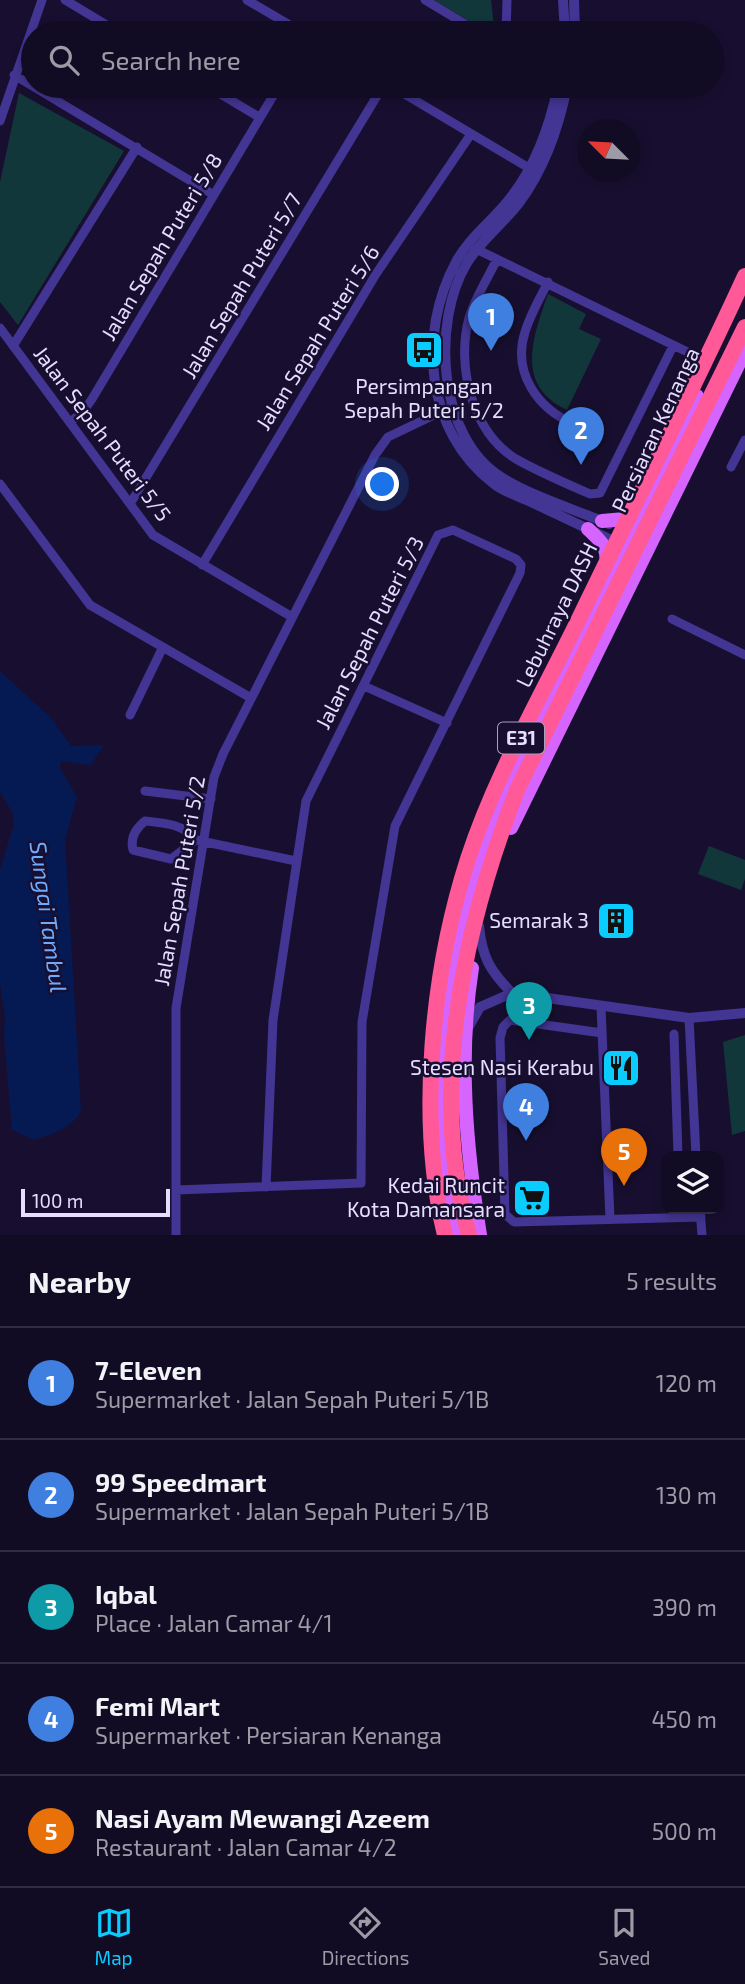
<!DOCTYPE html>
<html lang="en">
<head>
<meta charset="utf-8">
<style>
  :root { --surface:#120b24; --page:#1b142c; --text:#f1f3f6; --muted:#9c9ba6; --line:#312b41; --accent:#0accff }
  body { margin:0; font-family:"Exo 2",sans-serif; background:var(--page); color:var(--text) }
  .controls { position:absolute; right:21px; bottom:21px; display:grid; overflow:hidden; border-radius:14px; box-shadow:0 4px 10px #0003 }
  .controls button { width:63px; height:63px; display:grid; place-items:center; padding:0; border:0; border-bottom:2px solid var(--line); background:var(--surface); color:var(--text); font:35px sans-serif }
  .compass { position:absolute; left:577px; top:119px; width:63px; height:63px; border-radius:50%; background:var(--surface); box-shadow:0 4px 10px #0003; rotate:294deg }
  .scale { position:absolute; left:21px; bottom:18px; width:149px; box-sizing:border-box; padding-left:7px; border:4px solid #e5deff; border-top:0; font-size:19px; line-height:24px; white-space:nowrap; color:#e5deff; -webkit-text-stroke:5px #180f30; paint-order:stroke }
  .you { position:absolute; left:383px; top:485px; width:24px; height:24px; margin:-18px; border:5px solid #fff; border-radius:50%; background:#1a73e8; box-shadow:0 0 0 10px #1a73e833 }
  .badge { display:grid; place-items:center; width:46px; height:46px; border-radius:50%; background:var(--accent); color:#fff; font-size:23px; font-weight:700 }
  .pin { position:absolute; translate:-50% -58px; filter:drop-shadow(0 2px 4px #0008) }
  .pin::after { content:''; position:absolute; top:37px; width:24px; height:21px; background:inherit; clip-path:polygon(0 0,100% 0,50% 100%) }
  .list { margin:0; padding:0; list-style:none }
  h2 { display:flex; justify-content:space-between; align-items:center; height:91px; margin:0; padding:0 28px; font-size:30px }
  h2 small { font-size:23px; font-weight:400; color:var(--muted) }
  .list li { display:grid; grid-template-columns:46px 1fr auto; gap:21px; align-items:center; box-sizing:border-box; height:112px; padding:0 28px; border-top:2px solid var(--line) }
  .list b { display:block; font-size:26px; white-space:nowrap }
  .list p { margin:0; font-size:23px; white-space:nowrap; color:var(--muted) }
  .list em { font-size:23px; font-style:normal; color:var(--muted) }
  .icon { flex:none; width:38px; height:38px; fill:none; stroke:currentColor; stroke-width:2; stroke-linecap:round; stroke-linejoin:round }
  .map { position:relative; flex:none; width:745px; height:1235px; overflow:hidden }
  .search { position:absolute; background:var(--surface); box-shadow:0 4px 10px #0003; left:21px; right:21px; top:21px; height:77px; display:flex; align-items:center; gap:18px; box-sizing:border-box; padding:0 24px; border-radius:38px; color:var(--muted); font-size:26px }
  .sheet { height:651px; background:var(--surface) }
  nav { display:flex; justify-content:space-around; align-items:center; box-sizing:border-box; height:98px; border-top:2px solid var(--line); background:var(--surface); font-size:19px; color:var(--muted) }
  nav a { display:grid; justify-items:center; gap:4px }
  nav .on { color:var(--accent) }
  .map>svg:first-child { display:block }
  .green { fill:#11373a }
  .water { fill:#051953 }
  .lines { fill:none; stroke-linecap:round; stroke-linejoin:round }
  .minor { stroke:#433593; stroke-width:9 }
  .tertiary { stroke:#433593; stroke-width:10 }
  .primary { stroke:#d665ff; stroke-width:14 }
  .motorway-bridge { stroke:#ff5997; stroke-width:16 }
  .labels { text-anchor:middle; stroke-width:5; stroke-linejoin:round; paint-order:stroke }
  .shield { fill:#180f30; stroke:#a8a0c1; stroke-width:2 }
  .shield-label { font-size:19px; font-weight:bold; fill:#e5deff }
  .street-label { font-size:21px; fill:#e5deff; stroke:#180f30 }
  .poi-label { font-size:21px; fill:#e5deff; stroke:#180f30; text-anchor:end }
  .water-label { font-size:23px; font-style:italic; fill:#6cabff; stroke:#180f30 }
</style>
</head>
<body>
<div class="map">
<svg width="745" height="1235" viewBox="0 0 745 1235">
  <rect width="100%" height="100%" fill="#180f30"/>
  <path class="green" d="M434 0H491L494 27 484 30Z
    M19 93 124 151 18 325 0 302V182Z
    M548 294 586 314 579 329 601 339 567 410C514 385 533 337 548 294Z
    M709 846 745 860V879L741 890 698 874Z
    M745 1035V1131L732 1135 723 1042Z"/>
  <path class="water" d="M0 671 51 718 71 746 104 745 91 765 61 761 60 768 77 797 65 840 81 1110C74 1128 52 1134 34 1140L12 1130 4 1037 5 1016 0 985V869L14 824 12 812 0 792Z"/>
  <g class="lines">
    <path class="minor" d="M65 0 120 33
      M247 0 303 33
      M425 0 480 33
      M506 33 507 0
      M14 75 214 195
      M207 86 259 117
      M391 86 534 171
      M0 121 42 0
      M472 247 708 362
      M497 259C488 278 475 298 469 318 456 366 472 432 516 459 539 472 565 483 590 494L600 493 673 346
      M548 282C540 298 530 315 525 332 512 373 538 409 574 424
      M0 328 153 535 292 617
      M13 346 137 147
      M70 422 83 412 92 399 279 86
      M731 467 745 440
      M0 484 90 605 251 698
      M130 504 383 86
      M202 565 376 274 471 134
      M672 619 745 655
      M364 686 447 723
      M130 715 162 649
      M145 791 211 799
      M196 840 171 859 133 850C130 838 135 829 145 821 164 823 184 824 196 840L296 861
      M601 1007 610 1219
      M689 1018 696 1156
      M602 1033 510 1020 503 1027 500 1038 505 1214 514 1222 701 1217
      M674 1034 678 1156
      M176 1190 361 1183 362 1022 395 826 520 573 521 565 516 559 453 530 438 535 306 801 273 1020 266 1187
      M700 1209 702 1235
      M176 1235V1008L214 777 223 754 375 455 388 437 453 406"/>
    <path class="tertiary" d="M563 0 565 33
      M574 0 575 33
      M558 86C550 125 536 165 511 197 494 220 470 236 456 262 417 334 426 432 493 483 503 492 519 496 531 502 561 516 592 531 622 545
      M567 86C559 127 545 168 519 203 503 224 481 240 467 263 431 322 438 438 501 477 533 497 574 509 609 524
      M479 926C482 957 490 971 512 993
      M468 1028 480 1007 512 993 689 1018 745 1013"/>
    <path class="primary" d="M602 521 625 519 632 512
      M588 529C601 541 609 548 606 566
      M511 828 745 351
      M472 968C458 1057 466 1147 480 1235
      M458 1235C429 1102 443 957 490 830 507 783 530 739 551 695 599 595 650 496 697 396"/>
    <path class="motorway-bridge" d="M445 1235C417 1119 432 971 468 859 495 776 541 697 579 619 634 505 692 392 745 276
      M469 1235C428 1089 464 927 517 790L745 327"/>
  </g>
  <defs>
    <symbol id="bus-square" viewBox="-11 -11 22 22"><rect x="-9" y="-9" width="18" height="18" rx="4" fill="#0accff" stroke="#180f30"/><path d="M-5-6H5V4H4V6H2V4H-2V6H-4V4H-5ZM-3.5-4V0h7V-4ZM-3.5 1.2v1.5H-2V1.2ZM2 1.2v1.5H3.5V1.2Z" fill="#111"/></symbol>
    <symbol id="building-square" viewBox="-11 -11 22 22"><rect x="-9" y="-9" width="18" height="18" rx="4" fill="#0accff" stroke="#180f30"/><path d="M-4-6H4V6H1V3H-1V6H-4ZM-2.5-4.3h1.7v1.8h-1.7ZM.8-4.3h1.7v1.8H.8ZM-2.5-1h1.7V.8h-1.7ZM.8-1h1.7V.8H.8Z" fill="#111"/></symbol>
    <symbol id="restaurant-square" viewBox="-11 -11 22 22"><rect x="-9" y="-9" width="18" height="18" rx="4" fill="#0accff" stroke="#180f30"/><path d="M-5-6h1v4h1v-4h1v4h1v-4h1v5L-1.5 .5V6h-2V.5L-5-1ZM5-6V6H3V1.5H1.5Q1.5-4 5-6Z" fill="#111"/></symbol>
    <symbol id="supermarket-square" viewBox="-11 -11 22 22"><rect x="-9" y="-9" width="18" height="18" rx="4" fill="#0accff" stroke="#180f30"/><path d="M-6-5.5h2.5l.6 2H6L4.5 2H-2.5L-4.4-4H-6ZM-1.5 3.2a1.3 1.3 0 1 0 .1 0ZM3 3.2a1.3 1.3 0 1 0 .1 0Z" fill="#111"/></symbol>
  </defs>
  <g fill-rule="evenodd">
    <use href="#bus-square" x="402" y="328" width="44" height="44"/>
    <use href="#building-square" x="594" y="899" width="44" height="44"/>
    <use href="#restaurant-square" x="599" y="1046" width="44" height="44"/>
    <use href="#supermarket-square" x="510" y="1176" width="44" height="44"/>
  </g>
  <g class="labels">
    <rect class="shield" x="498" y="722.5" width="46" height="31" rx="5"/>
    <g class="shield-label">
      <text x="521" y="745">E31</text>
    </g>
    <g class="street-label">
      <text transform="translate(162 247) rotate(-59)" y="7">Jalan Sepah Puteri 5/8</text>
      <text transform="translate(242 286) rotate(-59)" y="7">Jalan Sepah Puteri 5/7</text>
      <text transform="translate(318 338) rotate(-58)" y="7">Jalan Sepah Puteri 5/6</text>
      <text transform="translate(656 430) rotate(-65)" y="7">Persiaran Kenanga</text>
      <text transform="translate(102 434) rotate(53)" y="7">Jalan Sepah Puteri 5/5</text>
      <text transform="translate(557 615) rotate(-64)" y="7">Lebuhraya DASH</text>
      <text transform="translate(370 633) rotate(-63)" y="7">Jalan Sepah Puteri 5/3</text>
      <text transform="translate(180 881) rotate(-80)" y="7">Jalan Sepah Puteri 5/2</text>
    </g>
    <g class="poi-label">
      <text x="424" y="394" text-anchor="middle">Persimpangan<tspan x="424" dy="24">Sepah Puteri 5/2</tspan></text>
      <text x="589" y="928">Semarak 3</text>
      <text x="594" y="1075">Stesen Nasi Kerabu</text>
      <text x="505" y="1193">Kedai Runcit<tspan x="505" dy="24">Kota Damansara</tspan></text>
    </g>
    <g class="water-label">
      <text transform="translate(48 917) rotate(82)" y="8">Sungai Tambul</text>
    </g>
  </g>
</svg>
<div class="controls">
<button><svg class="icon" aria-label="layers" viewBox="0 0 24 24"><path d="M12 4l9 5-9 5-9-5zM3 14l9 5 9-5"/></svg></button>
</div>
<svg class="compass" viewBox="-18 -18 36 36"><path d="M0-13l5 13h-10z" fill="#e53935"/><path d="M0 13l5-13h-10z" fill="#9c9ba6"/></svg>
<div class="scale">100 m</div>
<div class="you"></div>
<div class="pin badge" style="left:491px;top:351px;background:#3f7fe0">1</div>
<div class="pin badge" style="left:581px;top:465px;background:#3f7fe0">2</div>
<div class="pin badge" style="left:529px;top:1040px;background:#0f9aa8">3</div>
<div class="pin badge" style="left:526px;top:1141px;background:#3f7fe0">4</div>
<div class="pin badge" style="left:624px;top:1186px;background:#e8710a">5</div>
<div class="search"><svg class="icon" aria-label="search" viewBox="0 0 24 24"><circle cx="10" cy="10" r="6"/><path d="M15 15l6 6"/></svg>Search here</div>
</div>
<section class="sheet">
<h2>Nearby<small>5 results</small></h2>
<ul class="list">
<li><span class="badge" style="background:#3f7fe0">1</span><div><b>7-Eleven</b><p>Supermarket · Jalan Sepah Puteri 5/1B</p></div><em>120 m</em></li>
<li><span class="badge" style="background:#3f7fe0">2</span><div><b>99 Speedmart</b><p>Supermarket · Jalan Sepah Puteri 5/1B</p></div><em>130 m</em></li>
<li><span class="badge" style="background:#0f9aa8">3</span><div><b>Iqbal</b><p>Place · Jalan Camar 4/1</p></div><em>390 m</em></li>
<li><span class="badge" style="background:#3f7fe0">4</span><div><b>Femi Mart</b><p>Supermarket · Persiaran Kenanga</p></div><em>450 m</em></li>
<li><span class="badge" style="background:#e8710a">5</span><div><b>Nasi Ayam Mewangi Azeem</b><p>Restaurant · Jalan Camar 4/2</p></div><em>500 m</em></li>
</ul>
</section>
<nav>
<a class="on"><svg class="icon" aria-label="map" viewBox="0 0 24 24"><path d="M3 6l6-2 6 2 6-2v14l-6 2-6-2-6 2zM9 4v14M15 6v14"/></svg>Map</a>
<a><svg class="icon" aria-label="directions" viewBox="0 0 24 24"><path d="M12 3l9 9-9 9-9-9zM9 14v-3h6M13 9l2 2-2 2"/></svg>Directions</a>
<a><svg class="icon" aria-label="saved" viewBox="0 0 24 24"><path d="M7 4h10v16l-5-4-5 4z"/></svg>Saved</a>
</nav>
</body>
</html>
